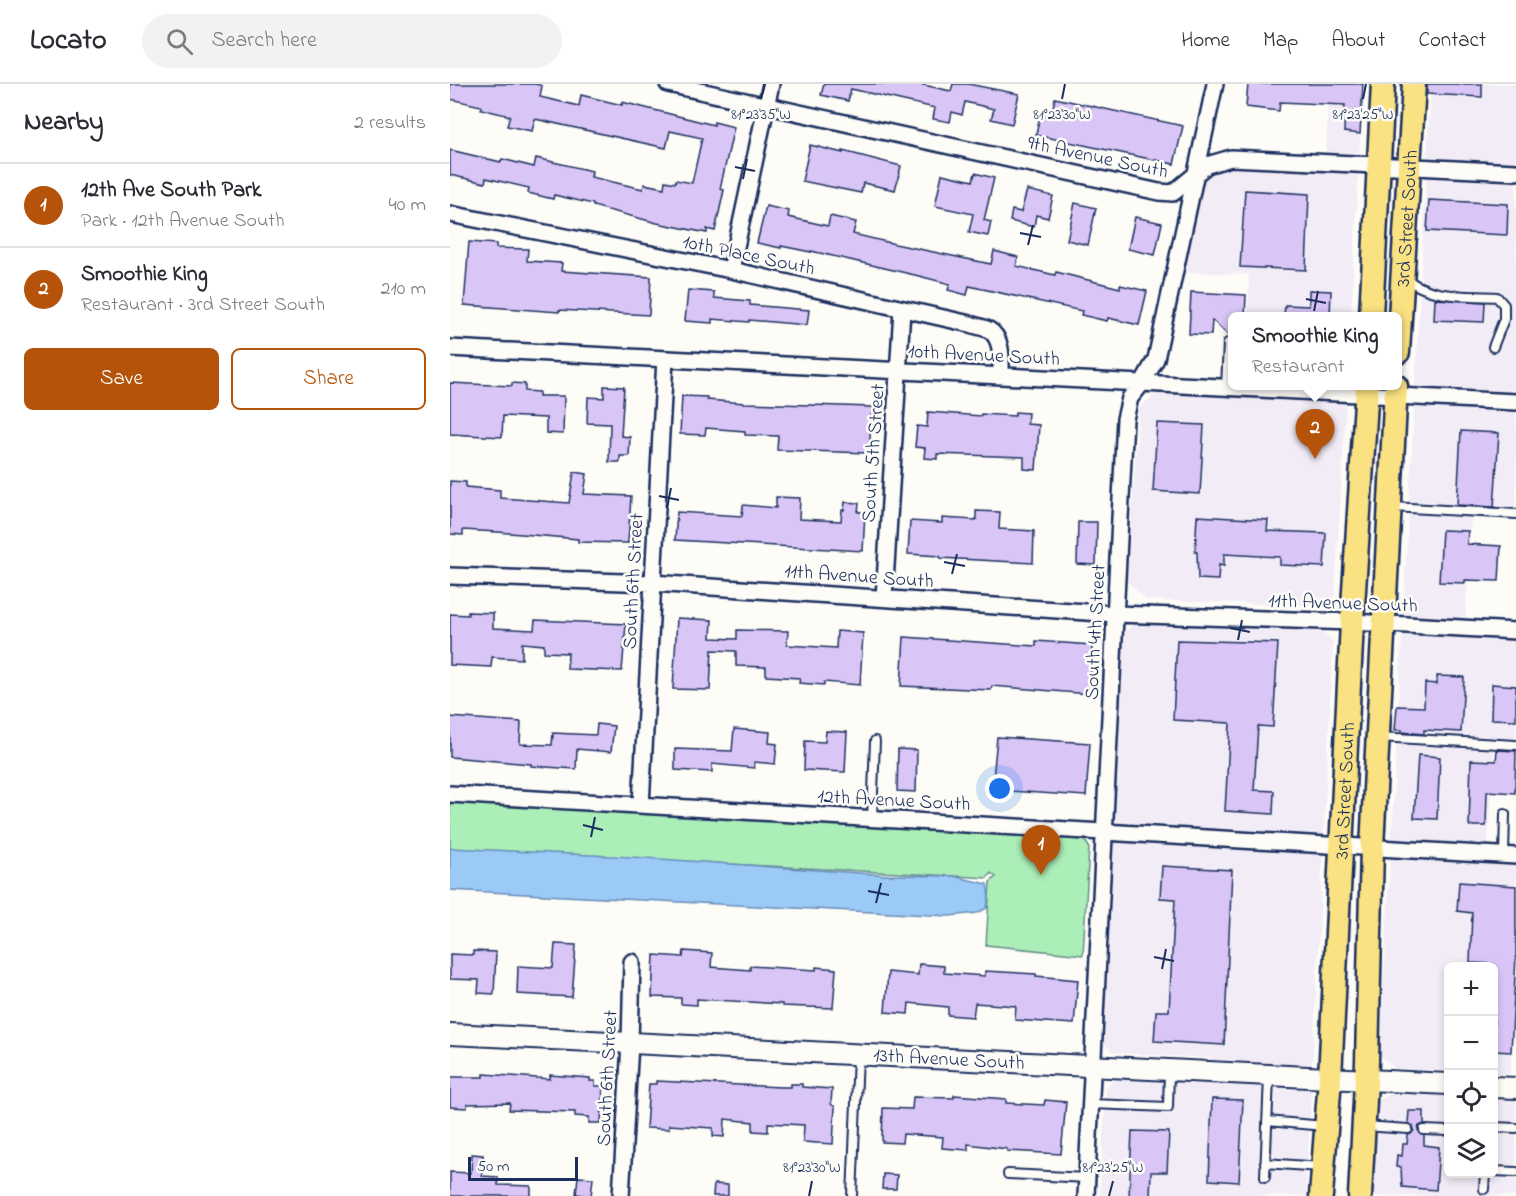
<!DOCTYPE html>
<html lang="en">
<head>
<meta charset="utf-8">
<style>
  :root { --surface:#fff; --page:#f2f2f3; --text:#2b2b33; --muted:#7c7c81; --line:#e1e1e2; --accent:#b45309 }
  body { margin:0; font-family:"Indie Flower",sans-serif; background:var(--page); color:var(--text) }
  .controls { position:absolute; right:18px; bottom:18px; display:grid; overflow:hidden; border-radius:9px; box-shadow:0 3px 9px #0003 }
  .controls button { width:54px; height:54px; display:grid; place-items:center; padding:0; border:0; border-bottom:2px solid var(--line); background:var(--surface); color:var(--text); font:30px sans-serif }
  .scale { position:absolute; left:18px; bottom:15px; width:110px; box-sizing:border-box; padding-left:6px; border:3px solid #1b2f5e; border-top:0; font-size:16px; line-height:21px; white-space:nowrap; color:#1b2f5e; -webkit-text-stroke:4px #fdfcf7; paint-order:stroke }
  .you { position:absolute; left:550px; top:705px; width:21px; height:21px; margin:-15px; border:4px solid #fff; border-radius:50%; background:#1a73e8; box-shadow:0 0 0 9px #1a73e833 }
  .badge { display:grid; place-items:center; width:39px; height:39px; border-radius:50%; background:var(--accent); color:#fff; font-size:20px; font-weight:700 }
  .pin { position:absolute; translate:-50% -50px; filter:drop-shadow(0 2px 3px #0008) }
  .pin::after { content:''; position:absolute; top:32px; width:21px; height:18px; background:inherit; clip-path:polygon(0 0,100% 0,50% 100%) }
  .popup { position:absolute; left:778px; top:228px; width:174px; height:78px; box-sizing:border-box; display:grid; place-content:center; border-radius:9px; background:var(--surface); filter:drop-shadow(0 2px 4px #0005); font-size:20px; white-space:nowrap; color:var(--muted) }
  .popup b { font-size:22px; color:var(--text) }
  .popup::after { content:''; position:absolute; left:50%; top:100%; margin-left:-12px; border:12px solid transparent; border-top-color:var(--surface) }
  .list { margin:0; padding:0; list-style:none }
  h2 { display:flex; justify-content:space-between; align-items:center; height:78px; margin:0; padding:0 24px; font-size:26px }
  h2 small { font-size:20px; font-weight:400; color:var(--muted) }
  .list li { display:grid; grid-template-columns:39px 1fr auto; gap:18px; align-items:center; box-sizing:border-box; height:84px; padding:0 24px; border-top:2px solid var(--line) }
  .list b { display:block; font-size:22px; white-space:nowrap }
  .list p { margin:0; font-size:20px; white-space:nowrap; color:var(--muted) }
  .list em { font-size:20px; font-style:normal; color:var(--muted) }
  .actions { display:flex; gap:12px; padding:18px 24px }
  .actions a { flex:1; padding:14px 0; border:2px solid var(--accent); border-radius:9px; text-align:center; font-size:21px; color:var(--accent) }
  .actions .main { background:var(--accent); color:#fff }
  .icon { flex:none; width:33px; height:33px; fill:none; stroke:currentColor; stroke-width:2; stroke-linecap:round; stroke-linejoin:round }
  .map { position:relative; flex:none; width:1066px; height:1112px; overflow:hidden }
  header { display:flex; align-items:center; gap:36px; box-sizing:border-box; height:84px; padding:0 30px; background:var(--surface); border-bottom:2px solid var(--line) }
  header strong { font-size:28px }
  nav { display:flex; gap:33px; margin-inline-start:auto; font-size:21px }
  .search { width:420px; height:54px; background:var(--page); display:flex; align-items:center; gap:15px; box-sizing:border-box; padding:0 21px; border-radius:33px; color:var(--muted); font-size:22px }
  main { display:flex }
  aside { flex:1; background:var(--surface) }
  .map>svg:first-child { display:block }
  .built { fill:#f2ecf7 }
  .green { fill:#abeeb8; stroke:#638e8b; stroke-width:1.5 }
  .water { fill:#9bcaf6; stroke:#688cb9; stroke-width:1.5 }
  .building { fill:#d9c6f7; stroke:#1b2f5e; stroke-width:1.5 }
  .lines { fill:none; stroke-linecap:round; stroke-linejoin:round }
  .lane-casing { stroke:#1b2f5e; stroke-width:12 }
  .street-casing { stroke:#1b2f5e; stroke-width:20 }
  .secondary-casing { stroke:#1b2f5e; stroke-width:24 }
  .primary-casing { stroke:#1b2f5e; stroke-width:27 }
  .lane { stroke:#fdfcf7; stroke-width:8 }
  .street { stroke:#fdfcf7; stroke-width:15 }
  .secondary { stroke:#fdfcf7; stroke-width:20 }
  .primary { stroke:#fae181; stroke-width:22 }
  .ticks { fill:none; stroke:#1b2f5e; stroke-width:2 }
  .labels { text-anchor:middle; stroke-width:5; stroke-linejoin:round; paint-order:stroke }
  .street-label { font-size:20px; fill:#1b2f5e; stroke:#fdfcf7 }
  .ticks-label { font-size:15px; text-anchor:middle; fill:#1b2f5e; stroke:#fdfcf7; stroke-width:5; stroke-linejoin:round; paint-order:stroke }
</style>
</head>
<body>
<header>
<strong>Locato</strong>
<div class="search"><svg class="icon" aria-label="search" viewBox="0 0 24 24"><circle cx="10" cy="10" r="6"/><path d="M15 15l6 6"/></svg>Search here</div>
<nav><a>Home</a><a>Map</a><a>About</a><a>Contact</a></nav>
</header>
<main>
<aside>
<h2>Nearby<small>2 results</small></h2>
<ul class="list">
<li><span class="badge">1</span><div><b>12th Ave South Park</b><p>Park · 12th Avenue South</p></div><em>40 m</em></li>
<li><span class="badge">2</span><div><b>Smoothie King</b><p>Restaurant · 3rd Street South</p></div><em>210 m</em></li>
</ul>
<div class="actions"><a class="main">Save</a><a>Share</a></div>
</aside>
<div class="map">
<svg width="1066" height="1112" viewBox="0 0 1066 1112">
  <rect width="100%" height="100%" fill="#fdfcf7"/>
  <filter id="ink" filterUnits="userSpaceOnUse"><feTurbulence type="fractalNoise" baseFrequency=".0167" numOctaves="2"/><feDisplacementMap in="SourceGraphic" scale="12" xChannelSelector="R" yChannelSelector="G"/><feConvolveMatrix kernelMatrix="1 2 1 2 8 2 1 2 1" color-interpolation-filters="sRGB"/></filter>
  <g filter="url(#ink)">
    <path class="built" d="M879 0H913L901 232H798L799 191 733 188 753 96 766 83 875 89Z
      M981 0H1066V434L1021 433 1015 542 1066 545V664L1044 663 1037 772 1066 774V896L1060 990H1044V882H998V987L946 985 930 972Z
      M831 302H897L885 511 874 522 696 516 677 497 689 324 706 309 829 315Z
      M686 538 872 546 883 558 856 1112H650L656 1003 666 993 760 997V974L664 969 654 960 674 549Z
      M940 1010 998 1012V1090H1044V1014L1066 1016V1112H922L926 1018Z"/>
    <path class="green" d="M0 714 631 750 639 763 633 871 536 861 540 798 546 793 541 789 537 794 522 793 0 765Z"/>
    <path class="water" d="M0 764 181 773 438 791 503 792 537 800 539 813 537 824 527 829 499 832 0 806Z"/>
    <path class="building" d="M0 0H86L92 2 90 13 129 22 131 11 172 21V18L264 41V38L284 43 270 105 274 106 265 147 257 145V149L207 139 143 122V120L104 111 103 115 78 109 79 104 36 94 35 99 0 91V66L51 78 52 75 84 83 86 74 142 87 141 93 193 105 194 100 214 104 215 97 225 99 226 96 242 99 252 54 220 47 216 64 85 35 82 47 57 42 60 32 31 25V22L0 15Z
      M374 0H469L501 7 503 0H518L569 10 562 40 541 35 544 25 515 18 512 31 502 28 500 38 483 35 485 24 401 5 398 17 371 11Z
      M798 0H913L910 50 894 48 895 21 830 18 829 27 796 23Z
      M977 0H1032V13L977 10Z
      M605 14 733 42 724 80 586 51 590 30 601 32Z
      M360 61 393 69V67L451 82 445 106 413 99 411 109 352 97Z
      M525 89 544 94 534 136 541 138 538 152 519 148 523 130 485 122 492 90 523 97Z
      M577 106 603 112 598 134 586 131 584 143 560 137 562 126 571 128Z
      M795 106 859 110 856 186 790 183Z
      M979 116 1058 120 1057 151 977 147Z
      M625 119 646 124 638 161 617 156Z
      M316 122 339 127 338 133 378 142 380 132 406 138 403 150 445 160 541 180 544 167 568 173 566 182 605 191 606 188 670 204V201L697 207 689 241 658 234 657 237 631 231 632 227 519 202 517 211 498 206 500 200 469 192 361 167V168L331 162V164L307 159Z
      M685 133 712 139 705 171 678 165Z
      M19 158 46 160V164L78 165 77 177 112 179 111 187 201 193 199 231 109 226V228L14 221Z
      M238 206 264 208V214L300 217V221L359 226 357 241 299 236V238L262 235V239L235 237Z
      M859 206 881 207 880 232H834L835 221 859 222Z
      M741 208 796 211 795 232H783V255L762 236 761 251 739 250Z
      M985 215 1035 218 1034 238 984 236Z
      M0 299 62 302V299L75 300V307L89 308V312H114L113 350 96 349V334L53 332 52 353 0 350Z
      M154 302 174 303 171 352 180 353 179 372H170V378H159L160 340 137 339 138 313 154 314Z
      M232 312 257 313V316L295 319 422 323 419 369 327 366 328 352 295 351V347L256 344 255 351 230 350Z
      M478 328 531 332V330L565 332V328L578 329 577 340 589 341 586 386 574 385V373L487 370V375L474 374 475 364 465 363 467 342 477 343Z
      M707 339 754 341 750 410 703 407Z
      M1011 347 1049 349 1044 423 1007 421Z
      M124 388 137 390 134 410 181 412 178 459 128 458V455L48 448 13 446V451L0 450V397L16 398V403L50 406V414L119 419Z
      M326 413 350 414 349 435 391 437 392 426H394L395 418 409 419 408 428H415L413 467 225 456 227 428 292 432 293 421 326 424Z
      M526 427 550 428 549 445 584 447 583 479 490 474V472L458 470 460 437 492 439V434L526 436Z
      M747 432 818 436 817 447 876 449 874 483 830 481V473L774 470V482L769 481 768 496 748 495 747 468H745Z
      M628 438H647L646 481 627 480Z
      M992 446 1018 447 1017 460 1051 462 1049 497 1015 496V499L989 498Z
      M18 528 43 529V544L84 546 85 536 176 540 172 587 117 585 118 569 94 568V561L72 559V575L42 573 41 583 0 581V530L18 531Z
      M227 534 262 536 261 554 287 555V546L338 547 337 561 386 564 387 547 413 549 410 601 374 598V601L349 599 350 594 316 592V583L286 582V567L262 566 260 606 223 605Z
      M454 553 586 562V557L642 561 640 610 542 602 541 606 451 602Z
      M727 556 828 559 823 643 808 642 804 706 824 707 823 730 775 727 780 639 723 636Z
      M987 592 1014 593 1011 648 974 646V650L952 648V646H945L947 622 974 623 975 599 987 600Z
      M1042 600 1066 602V636L1041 635Z
      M0 633 71 638 70 660 102 661 103 649 146 651 147 640 164 642 161 668 127 665 126 685 81 682V680L0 673Z
      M284 645 320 648 319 659 327 660 325 680 304 678V684L262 680V688L225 686V665L282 667Z
      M376 647 397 648 395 688 354 686 355 657 375 658Z
      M547 653 640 659 636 712 542 706Z
      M448 665 467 666 466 708 447 707Z
      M1047 666 1066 667 1065 709 1037 707 1036 742H1019L1021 676 1046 677Z
      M968 671 990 673 987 735 964 734Z
      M712 782 782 786 774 961 704 957 706 927H719L725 815 710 814Z
      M1009 798 1066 802V872L1061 968 1044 967V880L1020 879 1022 829 1007 827Z
      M105 860 126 861 122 913 67 910 68 882 103 884Z
      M23 867 46 868 44 910 28 909 29 896 0 895V870L23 871Z
      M234 867 262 869 261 883 300 886V882L366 886V883L386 885 383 924 332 922V920L247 915V921L231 920V914L202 913 204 871 233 873Z
      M469 880 494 882V889L535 892V887L586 890V892L628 896 624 940 565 936 566 922 525 919 523 933 498 931V923L459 919 458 930 435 928 438 888 468 891Z
      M34 990 100 995V991L140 994V997H145V1002H153L151 1039H139V1033L125 1032V1028L59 1026 60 1019 17 1020V1024L0 1023V993H34Z
      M206 997 331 1003H341V1000H352V1003L382 1005 381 1020 385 1023 383 1060 353 1058 354 1041 318 1039V1048L303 1047V1038L275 1035 274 1053 263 1052V1044L219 1041V1045L196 1044 199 1000H206Z
      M504 1011 556 1015V1019L594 1021 595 1016 616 1018 611 1070 557 1067V1065L518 1060V1066L492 1064 493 1053 453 1050 452 1059 432 1058 433 1024 462 1025 463 1013 504 1014Z
      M762 1015 793 1016 789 1098 759 1096Z
      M959 1027H974V1040L969 1042 968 1046 974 1052V1061L989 1063 986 1106 952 1103 951 1083H946L947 1071 952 1072 953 1060H957L958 1051 961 1050 964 1046 963 1042 958 1039Z
      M682 1047 719 1048 717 1088H701L700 1112H679Z
      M22 1070 33 1071 32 1092 48 1093V1101L81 1102V1112H0V1088L21 1089Z
      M433 1090 447 1091 446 1105H432Z
      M128 1093 143 1094 141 1112 126 1110Z
      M264 1100 278 1101V1112H263Z"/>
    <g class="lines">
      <defs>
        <path id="lane" d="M957 195C982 215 1016 211 1047 213L1054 221V235L1043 263
          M776 303 778 259
          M942 423 1066 430
          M929 653 1066 661
          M422 734 425 657
          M1054 771 1055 730
          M641 1020 718 1023 719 988
          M817 1037 875 1042
          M914 1042 958 1045
          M1044 1043 1066 1044
          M974 1046 998 1047
          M815 1079 871 1083
          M1044 1087 1066 1088
          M558 1090 637 1094
          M815 1093 819 992
          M1034 1105 1035 1090
          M402 1112 408 972"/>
        <path id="street" d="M218 0 709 108 723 109 757 81 781 74 1066 88
          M0 130 281 186 520 240C526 242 533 243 539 246 553 254 551 277 551 291
          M281 186 321 0
          M0 264 1066 318
          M0 492 202 499 666 530 902 538 1066 547
          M434 514 452 226
          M0 710 1066 772
          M191 721 215 275
          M171 1112 180 960 182 878
          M636 1112 675 335 680 314 693 298 706 275 765 0"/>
        <path id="secondary" d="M0 950 998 1000
          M1044 1003 1066 1004"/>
        <g id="primary">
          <path d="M921 232 933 0"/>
          <path id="s1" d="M948 268 964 0"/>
          <path id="s2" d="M871 1112 880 994 902 538 917 302"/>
          <path d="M910 1112 917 978 922 763 946 302"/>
        </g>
      </defs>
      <use href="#lane" class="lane-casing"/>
      <use href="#street" class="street-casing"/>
      <use href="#secondary" class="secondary-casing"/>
      <use href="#primary" class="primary-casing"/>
      <use href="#lane" class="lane"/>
      <use href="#street" class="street"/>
      <use href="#secondary" class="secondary"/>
      <use href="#primary" class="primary"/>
    </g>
  </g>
  <path class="ticks" d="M311 15 315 0M612 15 615 0M913 15 916 0M285 83 305 87M293 95 297 75M570 149 591 153M578 161 583 141M856 215 876 219M864 227 868 207M209 412 229 416M217 424 221 404M494 478 515 482M502 490 507 470M780 544 800 548M788 556 792 536M133 741 153 746M141 753 145 733M418 807 439 811M426 819 431 799M704 873 724 877M712 885 716 865M359 1112 362 1097M659 1112 663 1097"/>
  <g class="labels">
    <g class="street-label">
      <text transform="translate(648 72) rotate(12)" y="7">9th Avenue South</text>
      <text dy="7" stroke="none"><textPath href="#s1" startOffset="134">3rd Street South</textPath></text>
      <text transform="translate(299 170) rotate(12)" y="7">10th Place South</text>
      <text transform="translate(534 270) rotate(3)" y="7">10th Avenue South</text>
      <text transform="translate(422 369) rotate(-86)" y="7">South 5th Street</text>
      <text transform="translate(409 491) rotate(4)" y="7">11th Avenue South</text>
      <text transform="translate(182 497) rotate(-87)" y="7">South 6th Street</text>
      <text transform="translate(893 518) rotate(2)" y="7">11th Avenue South</text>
      <text transform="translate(644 548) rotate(-87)" y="7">South 4th Street</text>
      <text dy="7" stroke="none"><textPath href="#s2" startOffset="406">3rd Street South</textPath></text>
      <text transform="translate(444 715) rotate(3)" y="7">12th Avenue South</text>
      <text transform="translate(499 974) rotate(3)" y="7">13th Avenue South</text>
      <text transform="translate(156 994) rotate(-87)" y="7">South 6th Street</text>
    </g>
  </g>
  <g class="ticks-label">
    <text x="311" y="35">81°23'35"W</text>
    <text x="612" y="35">81°23'30"W</text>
    <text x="913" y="35">81°23'25"W</text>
    <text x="362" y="1088">81°23'30"W</text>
    <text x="663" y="1088">81°23'25"W</text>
  </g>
</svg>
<div class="controls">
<button>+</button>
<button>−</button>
<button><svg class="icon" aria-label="locate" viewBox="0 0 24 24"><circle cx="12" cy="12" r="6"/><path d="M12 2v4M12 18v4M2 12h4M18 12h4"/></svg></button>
<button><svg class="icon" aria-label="layers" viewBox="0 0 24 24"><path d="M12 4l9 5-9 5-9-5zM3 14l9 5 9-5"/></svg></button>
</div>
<div class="scale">50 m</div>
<div class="you"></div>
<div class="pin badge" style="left:591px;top:791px">1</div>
<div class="pin badge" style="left:865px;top:375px">2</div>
<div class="popup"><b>Smoothie King</b>Restaurant</div>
</div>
</main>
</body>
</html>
